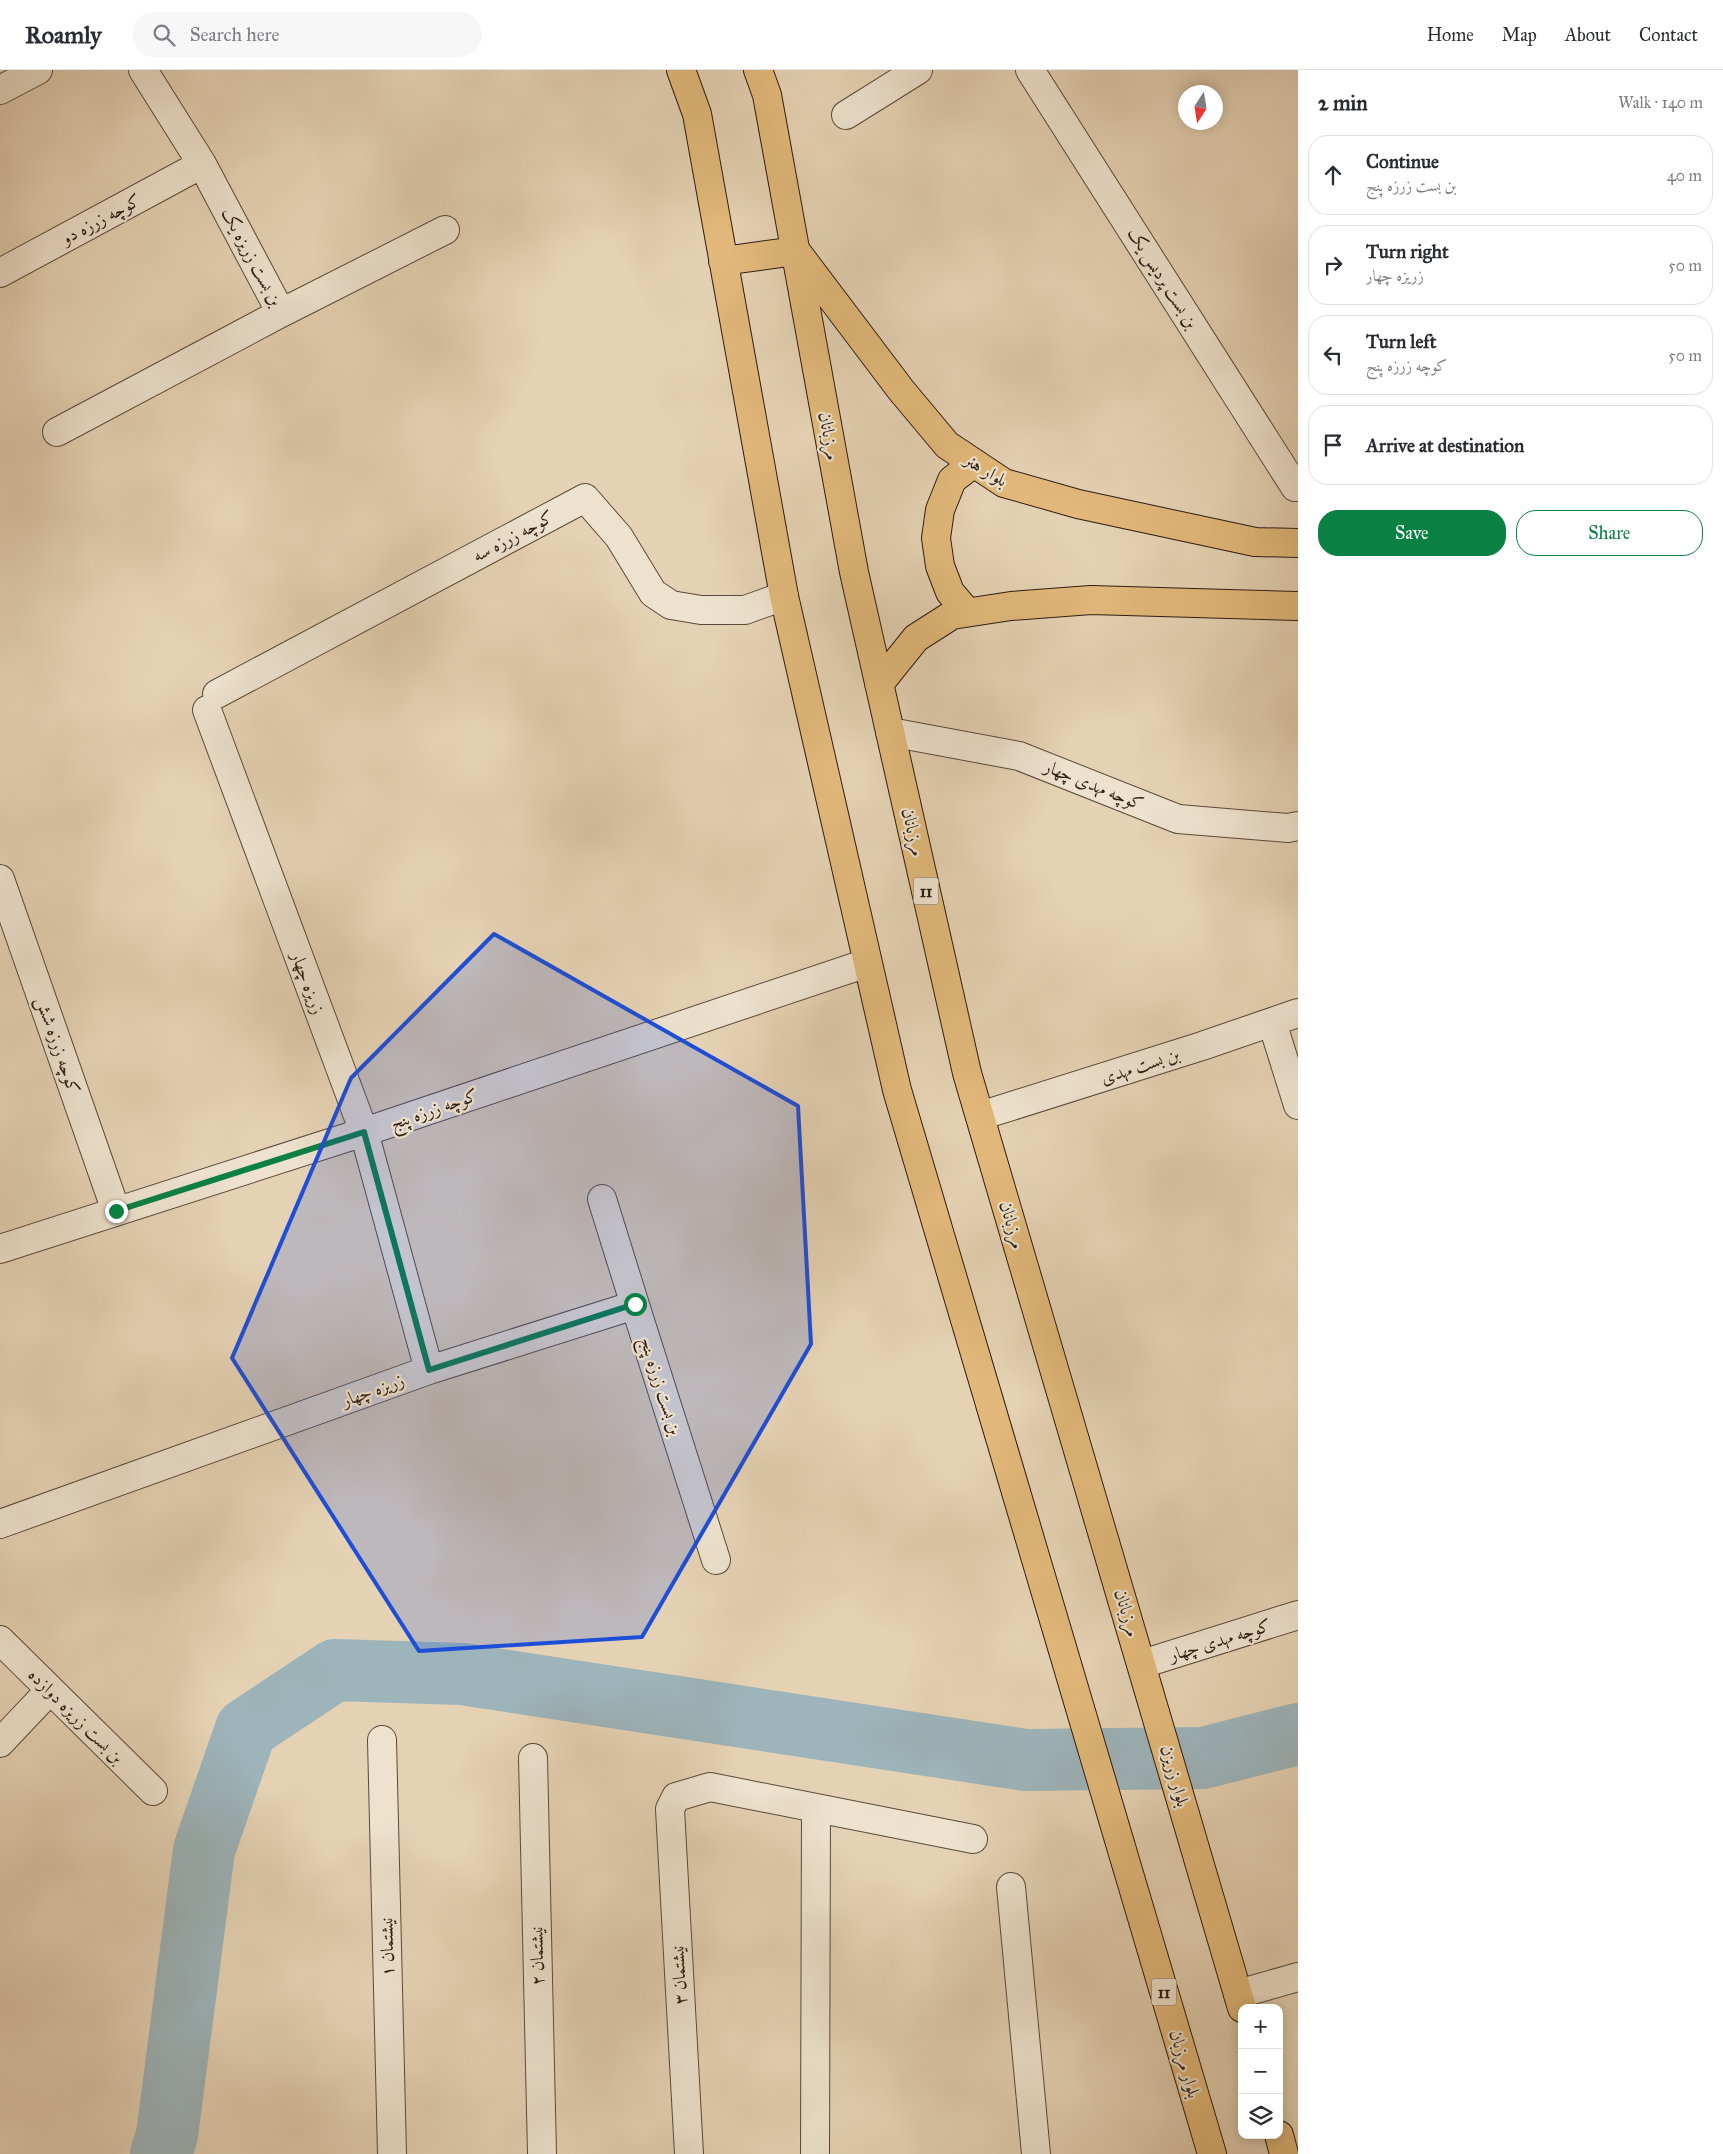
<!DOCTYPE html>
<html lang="en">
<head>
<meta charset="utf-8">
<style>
  :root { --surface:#fff; --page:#f7f7f7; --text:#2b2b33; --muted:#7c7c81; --line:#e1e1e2; --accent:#0b8043 }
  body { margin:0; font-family:"IM FELL Great Primer",Amiri,serif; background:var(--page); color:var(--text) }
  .controls { position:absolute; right:15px; bottom:15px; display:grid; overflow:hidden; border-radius:10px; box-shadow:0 2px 12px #0003 }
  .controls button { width:45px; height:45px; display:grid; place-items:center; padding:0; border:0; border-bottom:1px solid var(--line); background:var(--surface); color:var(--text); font:25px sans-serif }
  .compass { position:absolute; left:1178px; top:15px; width:45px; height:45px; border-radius:50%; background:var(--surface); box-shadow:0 2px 12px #0003; rotate:192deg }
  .stop { position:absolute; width:15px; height:15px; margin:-11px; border:4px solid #0b8043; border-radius:50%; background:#fff }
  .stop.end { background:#0b8043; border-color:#fff; box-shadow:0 1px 5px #0008 }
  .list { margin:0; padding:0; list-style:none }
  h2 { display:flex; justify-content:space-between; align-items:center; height:65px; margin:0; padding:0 20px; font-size:21px }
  h2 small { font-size:16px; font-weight:400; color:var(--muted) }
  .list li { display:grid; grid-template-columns:32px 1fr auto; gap:15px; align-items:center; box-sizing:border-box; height:80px; margin:0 10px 10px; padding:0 10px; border:1px solid var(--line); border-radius:20px }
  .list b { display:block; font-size:19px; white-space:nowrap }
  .list p { margin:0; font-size:16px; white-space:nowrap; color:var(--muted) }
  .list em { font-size:16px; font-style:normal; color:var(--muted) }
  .actions { display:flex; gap:10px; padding:15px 20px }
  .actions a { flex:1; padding:11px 0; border:1px solid var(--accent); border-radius:20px; text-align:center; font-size:18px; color:var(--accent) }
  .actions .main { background:var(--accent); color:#fff }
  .icon { flex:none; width:28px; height:28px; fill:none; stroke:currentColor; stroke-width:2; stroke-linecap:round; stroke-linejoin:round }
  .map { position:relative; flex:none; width:1298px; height:2084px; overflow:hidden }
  header { display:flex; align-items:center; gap:30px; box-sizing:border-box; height:70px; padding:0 25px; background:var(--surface); border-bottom:1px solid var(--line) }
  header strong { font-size:24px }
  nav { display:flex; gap:28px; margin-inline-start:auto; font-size:18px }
  .search { width:350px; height:45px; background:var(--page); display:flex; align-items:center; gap:12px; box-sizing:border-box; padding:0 18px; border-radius:28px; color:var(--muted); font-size:19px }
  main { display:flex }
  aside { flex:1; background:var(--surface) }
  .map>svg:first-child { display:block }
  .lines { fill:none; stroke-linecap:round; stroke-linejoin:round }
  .river { stroke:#9db4ba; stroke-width:62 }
  .minor-casing { stroke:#5a493b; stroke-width:30 }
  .major-casing { stroke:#2c1b13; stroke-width:30 }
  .minor { stroke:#eee2ce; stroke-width:28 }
  .major { stroke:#e2b97a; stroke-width:28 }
  .route { stroke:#0b8043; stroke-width:6 }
  .marked { fill:#1d4ed8; fill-opacity:0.2; stroke:#1d4ed8; stroke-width:4; stroke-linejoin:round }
  .labels { text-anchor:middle; stroke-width:4.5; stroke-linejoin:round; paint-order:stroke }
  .shield { fill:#eee2ce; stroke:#66574b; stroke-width:1 }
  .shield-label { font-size:16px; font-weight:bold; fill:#2c1b13 }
  .street-label { font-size:18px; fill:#2c1b13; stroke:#eee2ce }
</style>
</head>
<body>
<header>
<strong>Roamly</strong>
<div class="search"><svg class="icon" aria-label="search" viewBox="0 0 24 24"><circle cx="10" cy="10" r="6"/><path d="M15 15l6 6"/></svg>Search here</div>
<nav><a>Home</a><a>Map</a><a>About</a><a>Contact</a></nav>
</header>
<main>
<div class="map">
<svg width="1298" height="2084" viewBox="0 0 1298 2084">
  <rect width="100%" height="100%" fill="#e5d2b4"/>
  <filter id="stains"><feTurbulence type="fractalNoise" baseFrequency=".004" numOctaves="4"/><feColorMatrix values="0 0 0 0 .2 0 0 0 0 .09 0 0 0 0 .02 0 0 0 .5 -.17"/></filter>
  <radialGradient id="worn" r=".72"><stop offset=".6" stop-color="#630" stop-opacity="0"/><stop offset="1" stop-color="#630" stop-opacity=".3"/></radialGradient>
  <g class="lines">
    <path class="river" d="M161 2084 167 2065 204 1780 246 1659 335 1600 462 1604 1025 1690 1203 1688 1298 1664"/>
    <defs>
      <path id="minor" d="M143 0 202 94 281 243 445 160
        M1030 0 1295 417
        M0 20 38 0
        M846 45 918 0
        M0 203 202 94
        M57 362 281 243
        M217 624 585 428 619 467 653 523 671 535 701 540H745L784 526
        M890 662 1019 686 1178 749 1288 758 1298 756
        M0 809 116 1141
        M1272 952 1298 1035
        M980 1046 1202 976 1298 943
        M602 1129 635 1235
        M0 1179 364 1062 867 893
        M429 1300 635 1235 716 1490
        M0 1454 429 1300 364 1062 207 640
        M0 1570 153 1721
        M1142 1594 1298 1545
        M382 1670 392 2084
        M0 1673 50 1620
        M533 1688 542 2084
        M1011 1817 1036 2084
        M1238 1924 1298 1907
        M689 2084 670 1739 676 1727 710 1717 973 1769
        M815 2084 816 1738"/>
      <path id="major" d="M681 0 697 44 784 526 897 1020 1212 2084
        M758 0 767 25 854 502 967 1003 1242 1938
        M723 191 796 181 901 320 947 375 1004 413 1078 434 1255 472 1298 473
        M967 542 950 522 940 496 936 468 940 440 952 410 974 393
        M879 614 916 568 952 545 1011 536 1091 530 1298 536
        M1279 2065 1284 2084"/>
    </defs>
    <use href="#minor" class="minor-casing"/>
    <use href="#major" class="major-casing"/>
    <use href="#minor" class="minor"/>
    <use href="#major" class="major"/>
  </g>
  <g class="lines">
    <path class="route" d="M116 1141 364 1062 429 1300 635 1234"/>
  </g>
  <path class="marked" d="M494 864 798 1036 811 1274 642 1567 419 1581 232 1288 351 1008Z"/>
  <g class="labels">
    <g class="shield">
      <rect x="913.5" y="807.5" width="25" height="27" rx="4"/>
      <rect x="1151.5" y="1908.5" width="25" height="27" rx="4"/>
    </g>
    <g class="shield-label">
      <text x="926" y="827">11</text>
      <text x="1164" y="1928">11</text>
    </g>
    <g class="street-label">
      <text transform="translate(101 149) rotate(-28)" y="6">کوچه زرزه دو</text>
      <text transform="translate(252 187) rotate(62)" y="6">بن بست زریزه یک</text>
      <text transform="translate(1163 208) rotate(58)" y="6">بن بست پردیس یک</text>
      <text transform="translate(829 366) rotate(80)" y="6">مرزبانان</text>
      <text transform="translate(986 400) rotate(31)" y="6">بلوار هنر</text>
      <text transform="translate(513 466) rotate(-28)" y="6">کوچه زرزه سه</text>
      <text transform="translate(1094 715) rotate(22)" y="6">کوچه مهدی چهار</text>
      <text transform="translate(913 762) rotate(77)" y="6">مرزبانان</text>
      <text transform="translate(308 913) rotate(70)" y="6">زریزه چهار</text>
      <text transform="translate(58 975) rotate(71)" y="6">کوچه زرزه شش</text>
      <text transform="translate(1140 996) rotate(-18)" y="6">بن بست مهدی</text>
      <text transform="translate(434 1039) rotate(-19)" y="6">کوچه زرزه پنج</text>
      <text transform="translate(1012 1155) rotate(74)" y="6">مرزبانان</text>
      <text transform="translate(661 1316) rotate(73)" y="6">بن بست زرزه پنج</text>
      <text transform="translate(373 1320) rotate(-20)" y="6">زریزه چهار</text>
      <text transform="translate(1127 1543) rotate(74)" y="6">مرزبانان</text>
      <text transform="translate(1220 1570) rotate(-17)" y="6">کوچه مهدی چهار</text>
      <text transform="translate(76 1646) rotate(45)" y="6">بن بست زریزه دوازده</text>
      <text transform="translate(1175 1706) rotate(74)" y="6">بلوار زریزن</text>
      <text transform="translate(387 1877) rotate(-91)" y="6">نيشتمان ۱</text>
      <text transform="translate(537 1886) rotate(-91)" y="6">نيشتمان ۲</text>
      <text transform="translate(679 1905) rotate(-93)" y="6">نيشتمان ۳</text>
      <text transform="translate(1185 1994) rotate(74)" y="6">بلوار مرزبان</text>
    </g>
  </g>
  <rect width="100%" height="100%" filter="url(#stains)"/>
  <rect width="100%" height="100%" fill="url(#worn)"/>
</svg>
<div class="controls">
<button>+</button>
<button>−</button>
<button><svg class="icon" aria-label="layers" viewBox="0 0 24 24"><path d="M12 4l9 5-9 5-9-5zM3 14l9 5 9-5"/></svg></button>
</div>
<svg class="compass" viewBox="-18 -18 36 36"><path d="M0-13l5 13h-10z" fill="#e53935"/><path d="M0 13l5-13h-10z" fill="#7c7c81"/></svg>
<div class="stop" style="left:635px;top:1234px"></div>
<div class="stop end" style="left:116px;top:1141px"></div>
</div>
<aside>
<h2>2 min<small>Walk · 140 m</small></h2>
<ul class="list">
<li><svg class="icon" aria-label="ahead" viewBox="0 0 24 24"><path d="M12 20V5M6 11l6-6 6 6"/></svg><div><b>Continue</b><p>بن بست زرزه پنج</p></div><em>40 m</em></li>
<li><svg class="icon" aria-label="right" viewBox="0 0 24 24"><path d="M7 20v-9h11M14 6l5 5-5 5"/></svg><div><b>Turn right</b><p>زریزه چهار</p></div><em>50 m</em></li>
<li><svg class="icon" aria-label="left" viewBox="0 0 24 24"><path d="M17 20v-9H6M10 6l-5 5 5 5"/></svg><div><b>Turn left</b><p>کوچه زرزه پنج</p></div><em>50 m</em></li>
<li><svg class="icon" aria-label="arrive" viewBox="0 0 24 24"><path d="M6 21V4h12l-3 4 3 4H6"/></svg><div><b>Arrive at destination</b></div></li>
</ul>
<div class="actions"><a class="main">Save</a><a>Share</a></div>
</aside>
</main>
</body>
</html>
